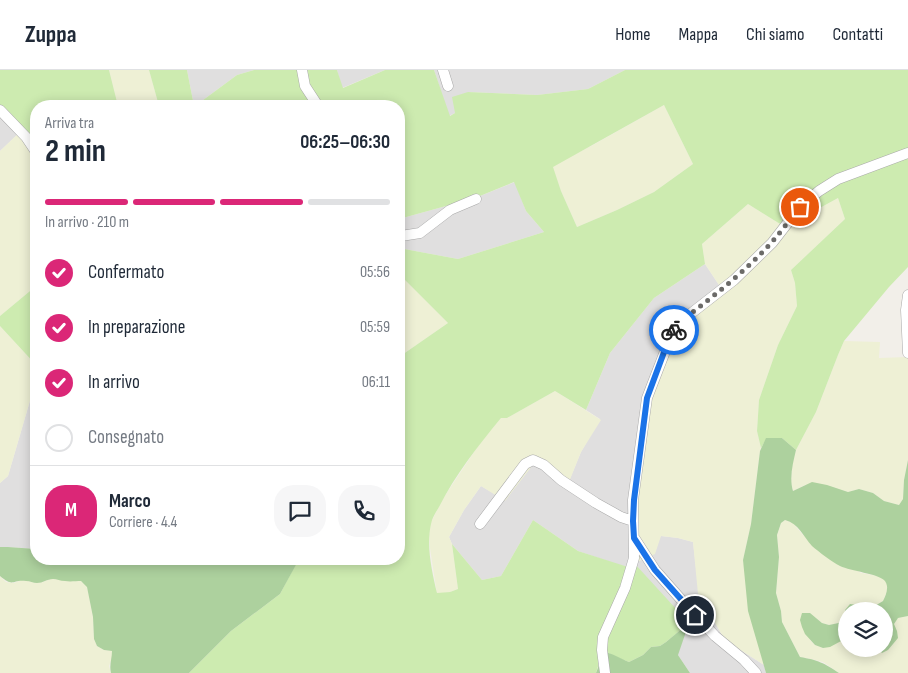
<!DOCTYPE html>
<html lang="it">
<head>
<meta charset="utf-8">
<style>
	body { margin:0; font-family:"Sofia Sans Condensed",sans-serif; background:#f6f6f7; color:#1f2937; height:100vh; display:flex; flex-direction:column; font-size:19px; white-space:nowrap }
	* { box-sizing:border-box; margin:0 }
	p { font-size:16px; color:#747a83 }
	.icon { flex:none; width:28px; height:28px; fill:none; stroke:currentColor; stroke-width:2; stroke-linecap:round; stroke-linejoin:round }
	.map { position:relative; flex:1; overflow:hidden }
	.side { position:absolute; left:30px; top:30px; width:375px; height:465px; display:flex; flex-direction:column; background:#fff; border-radius:20px; box-shadow:0 2px 12px #0003 }
	.side>* { flex:none }
	.buttons { position:absolute; left:838px; top:532px; display:grid; gap:10px }
	.buttons a { display:grid; place-items:center; width:55px; height:55px; border-radius:50%; background:#fff; box-shadow:0 2px 12px #0003; font-size:25px }
	.pin { position:absolute; display:grid; place-items:center; width:42px; height:42px; color:#fff; margin:-21px; border:2px solid #fff; border-radius:50%; box-shadow:0 1px 5px #0007 }
	.courier { position:absolute; display:grid; place-items:center; width:50px; height:50px; margin:-25px; border:4px solid #1a73e8; border-radius:50%; background:#fff; color:#222; box-shadow:0 1px 6px #0007 }
	.overview em { font-style:normal; font-weight:700 }
	.overview div { display:flex; flex-direction:column-reverse }
	.overview { display:flex; align-items:center; justify-content:space-between; height:85px; padding:0 15px }
	h1 { font-size:32px; font-weight:700; line-height:38px }
	.bar { display:grid; grid-template-columns:repeat(4,1fr); gap:8px 5px; align-content:center; height:60px; padding:0 15px }
	.bar i { height:6px; border-radius:4px; background:#e0e1e3 }
	.bar .current { background:#db2777 }
	.bar p { grid-column:span 4 }
	.line { display:flex; align-items:center; gap:12px; padding:0 15px; border-top:1px solid #e0e1e3 }
	.line div { flex:1 }
	.round { display:grid; place-items:center; flex:none; width:52px; height:52px; border-radius:20px; background:#f6f6f7 }
	ol { padding:0 15px; list-style:none }
	li { display:flex; align-items:center; gap:15px; height:55px }
	li p { margin-inline-start:auto }
	li .icon { padding:5px; border-radius:50%; background:#db2777; color:#fff; stroke-width:4 }
	li:last-child { color:#747a83 }
	li i { width:28px; height:28px; border:2px solid #e0e1e3; border-radius:50% }
	header { display:flex; align-items:center; gap:30px; box-sizing:border-box; height:70px; padding:0 25px; background:#fff; border-bottom:1px solid #e0e1e3 }
	header strong { font-size:24px }
	nav { display:flex; gap:28px; margin-inline-start:auto; font-size:18px }
	.map>svg:first-child { display:block }
</style>
</head>
<body>
<header>
<strong>Zuppa</strong>
<nav><a>Home</a><a>Mappa</a><a>Chi siamo</a><a>Contatti</a></nav>
</header>
<div class="map">
<svg width="908" height="603" viewBox="0 0 908 603">
	<rect width="100%" height="100%" fill="#f2efe9"/>
	<path fill="#e0dfdf" d="M187,0H254L237,5L195,36H194Z
		M337,0H385L342,18Z
		M434,0H625L588,19L537,25L468,22L455,43L449,46Z
		M0,40L20,62L0,81Z
		M515,112L526,141L544,162L458,189L399,178V149L475,128Z
		M705,194L721,218L632,476L628,498L578,481L533,450L501,506L482,510L452,474L449,467L464,440L481,416L505,430L532,395L533,391L569,411L581,382L600,349L586,340L610,283L654,228Z
		M36,310V479L8,477H0V413L8,406Z
		M661,466L678,468L693,472L699,524L725,570L764,595L766,603H690L678,585L635,494Z"/>
	<path fill="#eef0d5" d="M109,0H149L159,36H118Z
		M664,35L693,94L654,122L617,140L577,157L561,121L552,96L593,75Z
		M20,62L36,81V216L0,246V81Z
		M838,128L845,149L791,200L795,213L797,236L778,275L759,330L757,361L761,378L760,381L751,454L743,490L764,595L725,570L698,524L693,472L678,468L661,466L655,484L635,493L634,415L663,274L721,218L705,194L702,174L748,134L785,157Z
		M402,207L448,253L399,287V209Z
		M0,256L36,295V310L8,406L0,413Z
		M844,271L880,272L879,288L908,287V390L904,410L903,429L899,435L884,431L873,423L859,419L848,422L837,419L805,415L793,421L791,412L792,395L796,380L816,342L838,285Z
		M555,321L601,350L581,382L569,412L539,387L505,431L481,416L464,440L449,467L452,474L458,519L450,522L437,524L430,478L429,464L431,452L444,427L480,373L501,348H507Z
		M785,450L793,453L803,465L861,503L873,505L883,508L887,513V521L883,531L873,537H867L858,534L845,540L846,542V550L843,552L829,555L822,553L816,548L810,570L815,575L823,578L843,570L846,565V579H878L882,583L897,561L893,554L898,548L908,546V603H839L823,592L811,589L800,587L782,552L781,541L776,523L779,487L777,465L781,453Z
		M0,506L6,512L14,513L21,510L28,511L36,513L43,512L50,509H58L66,511H81L87,516L93,547L94,569L97,576L104,580L112,581V588L109,596L111,603H0Z"/>
	<path fill="#cdebb0" fill-rule="evenodd" d="M0,0H109L118,36H36V81L0,40Z
		M149,0H187L194,36H159Z
		M254,0H337L343,18L385,0H434L450,46L455,43L452,27L468,22L537,25L588,19L625,0H908V197L889,217L844,271L838,285L816,342L796,380L782,368H767L761,378L757,361L759,330L778,275L797,236L795,213L791,200L845,149L838,128L785,157L748,134L702,174L705,194L654,228L610,283L586,340L555,321L507,348H501C478,376 455,405 439,437C436,442 432,448 431,454C426,476 432,502 437,523L450,522L458,519L452,474L482,510L501,506L533,450L578,481L628,497L635,494L689,553L666,572L660,576L651,577L643,585L629,592L616,587L609,583L599,593L596,603H189L231,561L280,524L296,494V489H399V287L448,253L402,207L399,188V178L458,189L544,162L526,141L514,112L475,128L399,149V36H195L237,5ZM664,35L693,94L654,122L617,140L577,157L561,121L553,97Z
		M36,216V295L0,256V246Z"/>
	<path fill="#add19e" d="M766,368H782L796,380C793,393 789,407 793,421L812,412L827,415L848,422L859,419L873,423L884,431L899,435L903,429L904,410L908,390V546L898,548L894,554L897,561L898,568L888,580L882,583L878,579H884V541H846V542L845,540L850,534L873,537L883,531C886,525 890,516 884,510C878,504 851,501 840,496C832,492 819,482 812,476C803,466 799,454 785,450L781,453L777,465L779,487L776,523L781,541L782,552L800,587C818,590 824,593 839,603H766L748,541L743,490L751,454L760,381Z
		M0,477H8L36,479V489H296L297,493L280,524L231,561L189,603H111C109,595 112,589 112,581L104,580L97,576L94,569L93,547L87,517L81,511C76,511 70,512 65,511C60,511 57,509 53,509C47,509 43,513 37,513C33,513 30,511 26,511C12,509 14,518 0,506Z
		M802,543H810L822,553L829,555L843,552L846,550V565L843,570L830,577L823,578L815,575L805,564L802,557L800,550Z
		M689,553L678,585L690,603H596L604,582C612,583 621,589 629,592L643,585L651,577L660,576L666,572Z"/>
	<g fill="none" stroke-linecap="round" stroke-linejoin="round">
		<defs>
			<path id="street" d="M302,0L305,16L318,36
				M443,0L448,16
				M0,40L26,67L36,82
				M399,164L401,166L420,163L450,140L476,129
				M908,225L906,240L908,283
				M480,454L525,394L533,390L544,395L561,410L596,433L621,447L633,451
				M635,469L655,500L685,534L715,566L744,590L756,603
				M605,603L602,580L603,567L625,518L634,488L633,430L647,328L671,266L680,252L734,210L772,173L800,137L819,121L838,109L908,83"/>
		</defs>
		<use href="#street" stroke="#a9a9a9" stroke-width="11"/>
		<use href="#street" stroke="#fff" stroke-width="10"/>
	</g>
	<g fill="none" stroke-linecap="round" stroke-linejoin="round">
		<path stroke="#6b6a68" stroke-width="5" stroke-dasharray="0 9" d="M674,260L680,252C712,227 744,203 771,173C781,162 790,149 800,137"/>
		<path stroke="#1a73e8" stroke-width="6" d="M674,260L670,266L647,328L634,430L633,451L634,468L655,500L695,545"/>
	</g>
</svg>
<div class="buttons">
<a><svg class="icon" aria-label="layers" viewBox="0 0 24 24"><path d="M12 4l9 5-9 5-9-5zM3 14l9 5 9-5"/></svg></a>
</div>
<div class="pin" style="left:800px;top:137px;background:#ea580c"><svg class="icon" aria-label="bag" viewBox="0 0 24 24"><path d="M5 8h14l-1 12H6zM9 8a3 3 0 0 1 6 0"/></svg></div>
<div class="pin" style="left:695px;top:545px;background:#1f2937"><svg class="icon" aria-label="home" viewBox="0 0 24 24"><path d="M3 11l9-7 9 7M6 9v11h12V9"/></svg></div>
<div class="courier" style="left:674px;top:260px"><svg class="icon" aria-label="bike" viewBox="0 0 24 24"><circle cx="6" cy="16" r="4"/><circle cx="18" cy="16" r="4"/><path d="M6 16l4-8h5l3 8M10 8l3 8H6M13 5h3"/></svg></div>
<section class="side">
<div class="overview"><div><h1>2 min</h1><p>Arriva tra</p></div><em>06:25–06:30</em></div>
<div class="bar"><i class="current"></i><i class="current"></i><i class="current"></i><i></i><p>In arrivo · 210 m</p></div>
<ol>
<li><svg class="icon" aria-label="check" viewBox="0 0 24 24"><path d="M5 12l5 5 9-10"/></svg>Confermato<p>05:56</p></li>
<li><svg class="icon" aria-label="check" viewBox="0 0 24 24"><path d="M5 12l5 5 9-10"/></svg>In preparazione<p>05:59</p></li>
<li><svg class="icon" aria-label="check" viewBox="0 0 24 24"><path d="M5 12l5 5 9-10"/></svg>In arrivo<p>06:11</p></li>
<li><i></i>Consegnato</li>
</ol>
<div class="line" style="height:90px"><b class="round" style="background:#db2777;color:#fff">M</b><div><b>Marco</b><p>Corriere · 4.4</p></div><a class="round"><svg class="icon" aria-label="chat" viewBox="0 0 24 24"><path d="M4 5h16v11H9l-5 4z"/></svg></a><a class="round"><svg class="icon" aria-label="phone" viewBox="0 0 24 24"><path d="M5 4h4l2 5-3 2q2 4 5 5l2-3 5 2v4C11 20 4 13 5 4z"/></svg></a></div>
</section>
</div>
</body>
</html>
